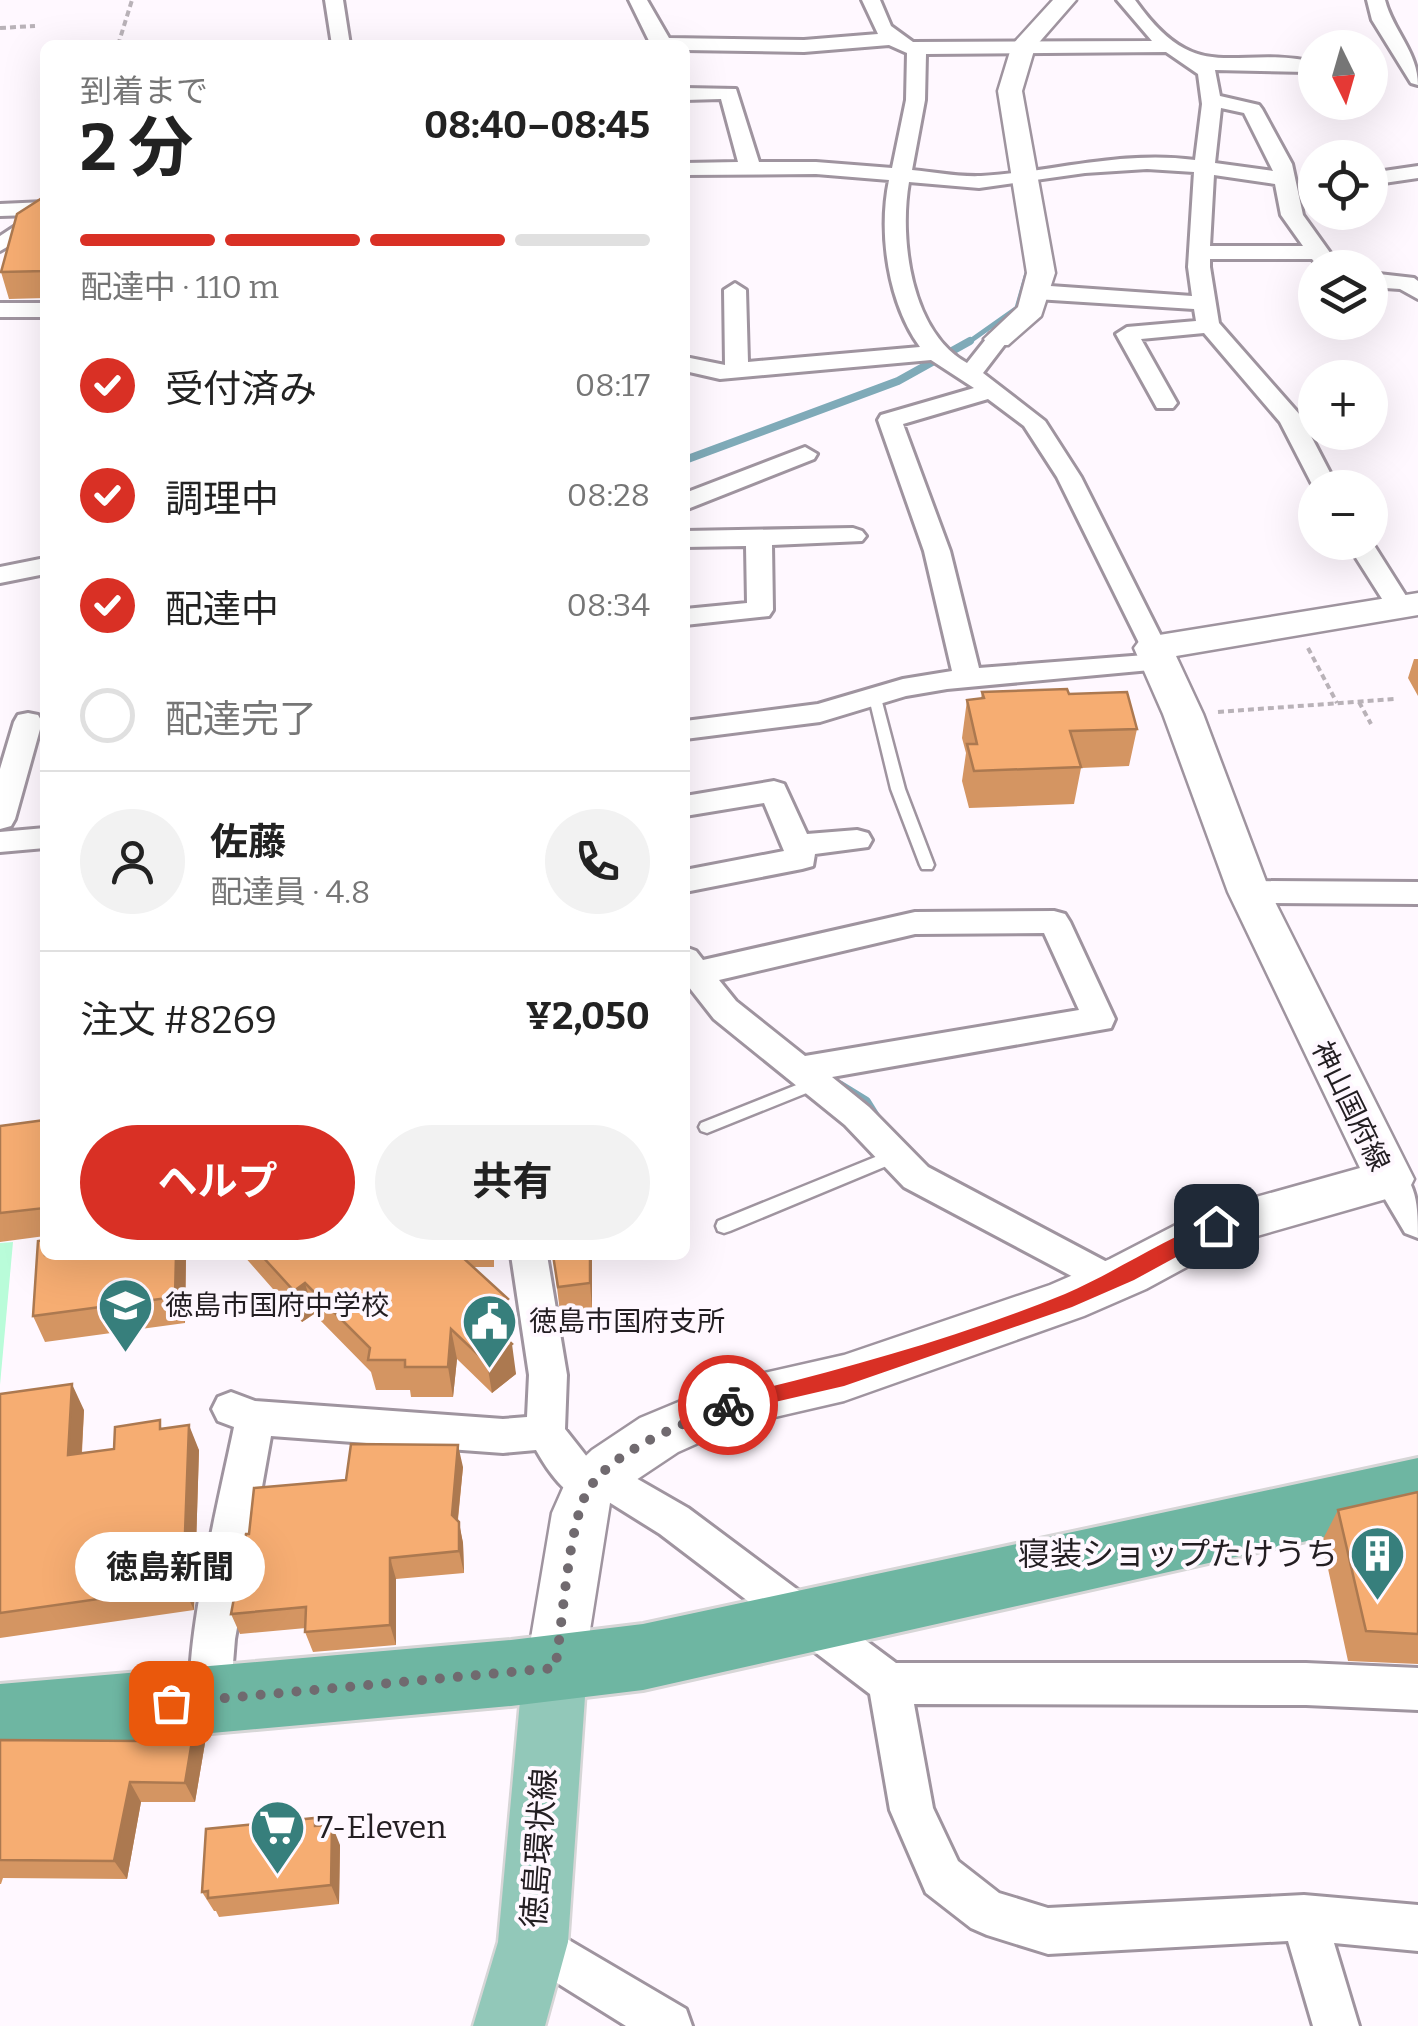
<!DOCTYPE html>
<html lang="ja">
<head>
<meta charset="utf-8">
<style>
	body { margin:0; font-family:Bitter,"Noto Sans JP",serif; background:#f2f2f2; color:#222; height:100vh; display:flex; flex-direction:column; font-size:38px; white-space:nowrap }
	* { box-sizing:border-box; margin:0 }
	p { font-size:32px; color:#767676 }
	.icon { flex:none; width:55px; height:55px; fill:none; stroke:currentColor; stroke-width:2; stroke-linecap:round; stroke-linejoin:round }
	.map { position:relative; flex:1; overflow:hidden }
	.panel { position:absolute; left:40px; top:40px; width:650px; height:1220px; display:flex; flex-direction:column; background:#fff; border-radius:15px; box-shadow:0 10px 40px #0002 }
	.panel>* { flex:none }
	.needle { width:65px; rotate:175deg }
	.buttons { position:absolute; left:1298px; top:30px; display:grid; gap:20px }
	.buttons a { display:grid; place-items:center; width:90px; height:90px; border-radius:50%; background:#fff; box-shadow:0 10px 40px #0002; font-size:50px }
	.pin { position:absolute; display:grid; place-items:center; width:85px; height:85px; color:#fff; margin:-42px; border-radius:20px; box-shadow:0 5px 15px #0006 }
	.courier { position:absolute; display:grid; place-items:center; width:100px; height:100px; margin:-50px; border:8px solid #d93025; border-radius:50%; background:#fff; color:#222; box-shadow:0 2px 12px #0007 }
	.bubble { position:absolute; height:70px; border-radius:35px; background:#fff; box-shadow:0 10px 40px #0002; font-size:32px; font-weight:700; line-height:70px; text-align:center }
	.head em { font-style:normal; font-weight:700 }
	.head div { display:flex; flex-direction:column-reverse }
	.head { display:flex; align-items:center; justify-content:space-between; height:170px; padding:0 40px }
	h1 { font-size:65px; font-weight:700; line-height:75px }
	.bar { display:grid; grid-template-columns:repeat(4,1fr); gap:15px 10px; align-content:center; height:120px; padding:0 40px }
	.bar i { height:12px; border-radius:8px; background:#e0e0e0 }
	.bar .current { background:#d93025 }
	.bar p { grid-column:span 4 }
	.line { display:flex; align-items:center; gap:25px; padding:0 40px; border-top:2px solid #e0e0e0 }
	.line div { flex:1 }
	.round { display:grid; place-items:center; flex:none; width:105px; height:105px; border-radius:52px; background:#f2f2f2 }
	ol { padding:0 40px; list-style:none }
	li { display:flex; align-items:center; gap:30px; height:110px }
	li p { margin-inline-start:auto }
	li .icon { padding:10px; border-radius:50%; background:#d93025; color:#fff; stroke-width:4 }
	li:last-child { color:#767676 }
	li i { width:55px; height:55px; border:5px solid #e0e0e0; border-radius:50% }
	.cta { display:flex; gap:20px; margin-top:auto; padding:20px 40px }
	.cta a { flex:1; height:115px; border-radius:60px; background:#d93025; color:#fff; font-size:40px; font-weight:700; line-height:115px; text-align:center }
	.cta a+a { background:#f2f2f2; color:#222 }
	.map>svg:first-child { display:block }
</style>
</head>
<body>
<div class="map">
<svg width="1418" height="2026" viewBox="0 0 1418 2026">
	<rect width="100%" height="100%" fill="#fff8ff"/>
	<path fill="#b9fcd9" d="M13,1242L0,1385V1243Z"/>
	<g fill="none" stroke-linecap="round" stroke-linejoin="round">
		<path stroke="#7faab8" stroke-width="5" d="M966,344L1017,308L1027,273"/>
		<path stroke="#7faab8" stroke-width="8" d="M685,460L898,381L970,341"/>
		<path stroke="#7faab8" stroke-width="9" d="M840,1085L866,1101L876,1117"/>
		<defs>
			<path id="service" d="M875,694L881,698L905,789L934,865L932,869H922L920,865L891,789L869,698Z
				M814,1078L819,1080L822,1084L819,1088L707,1133L701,1131L699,1127L701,1123Z
				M895,1149L901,1150L903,1155L901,1160L730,1231L724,1233L718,1231L716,1226L718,1221Z"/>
			<path id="minor" d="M325,0H343L350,45H332Z
				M629,0H647L669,38L804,40L878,34L862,0H880L891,26L913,42L1152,41L1117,0H1135C1198,89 1232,44 1315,62V70L1308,72L1215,70L1220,96L1259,105L1262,109L1292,164L1303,215L1341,268H1319L1312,259H1210V267L1219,323L1300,415L1338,488L1315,490L1280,422L1204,333L1141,339L1177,403L1173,408H1157L1116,334L1127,327L1196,321L1194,309L1036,299L1025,292L1036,285L1192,296L1188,267L1194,172L1147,169L1085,173L979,188L909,182C899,240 911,332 967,363L990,334H1006L1009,339L983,373L1045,421L1081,477L1167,648L1163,653L1176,662L1172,668L947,689L906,696L820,722L685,739V721L818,704L903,679L952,671L924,551L878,420L881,415L974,388L931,360L720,379L685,371V357L725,365L724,290L735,283L746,290L748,362L920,347C888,303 878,233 889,180L816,174L685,175V163L738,162L721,99L685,100V88L736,89L759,162H816L892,168L906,100L907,53L889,45L804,52L685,50V45H651ZM1166,52L1198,74L1202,104L1195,160C1122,150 1053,172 981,176C958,177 934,172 912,170L925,100L926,54ZM1221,108L1244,113L1273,171L1215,163ZM1214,175L1275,184L1281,215L1303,246H1210ZM988,399L1024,426L1057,477L1145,655L979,668L950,551L903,424Z
				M1367,0H1385C1393,31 1418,52 1418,85L1411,83L1372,20Z
				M1418,166V178L1370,185V173Z
				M45,202V225L0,251V236L32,215L0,216V204Z
				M1370,273L1414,278L1418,281V299L1400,289L1370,287Z
				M0,303H45V317H0Z
				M805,447L817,454L814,459L685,510V493Z
				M853,528L862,531L866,536L862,541L772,545L773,610L769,616L685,625V609L747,603L746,546L685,547V531Z
				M1370,539L1413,607L1409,613H1391L1346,542H1370Z
				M45,558V574L0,583V567Z
				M28,713L38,715L42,722L15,819L11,826L0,829V769L14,722L18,715Z
				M774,781L784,784L807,834L857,830L868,833L872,840L868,847L815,854L813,866L802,869L685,892V870L784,851L764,803L685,816V796Z
				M45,828V848L0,852V832Z
				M1249,881L1418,882V904L1249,903L1238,900L1234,892L1238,884Z
				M1054,911L1065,914L1070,922L1115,1019L1111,1028L832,1077L869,1107L928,1167L1124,1271L1129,1282L1124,1293L1111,1297L904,1187L845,1125L714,1019L685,982V947L696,951L703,960L915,912ZM1044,933L1079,1010L805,1056L736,1001L719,980L915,934Z
				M1390,1165C1418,1176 1418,1209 1418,1238L1405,1233L1373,1179L1378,1169Z
				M511,1255H547L567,1375L565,1429L591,1462L601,1458L688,1508L896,1663H1306L1418,1668V1710L1306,1705L914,1704L933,1808L958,1861L999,1893L1048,1908L1304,1895L1418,1905V1951L1334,1943L1359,2026H1313L1288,1941L1048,1954L987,1935L971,1928L926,1893L890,1810L870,1694L660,1534L604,1499L590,1505C565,1495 549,1473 536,1450L503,1453L271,1436L235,1639L230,1700L224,1715L209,1721L194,1715C176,1672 223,1483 234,1427L218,1421L212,1409L218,1397L231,1392L255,1401L503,1419L527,1417L529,1375Z
				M533,1919L686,2009L692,2026H626L517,1958L510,1942L517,1926Z"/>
			<path id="tertiary" d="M1053,0H1076L1035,47L1022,91L1055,273L1041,316L1008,345H988L984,339L1018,307L1027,273L998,91L1012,45Z"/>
			<path id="secondary" d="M1418,593V615L1176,656L1203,714L1270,892L1414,1179L1407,1193L1229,1244L1146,1289L1084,1316L844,1401L736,1426L678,1452L630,1484L610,1503L584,1668L575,1688L555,1696L535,1688L526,1668L552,1513L571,1470L592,1450L640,1418L729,1381L844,1355L1050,1285L1110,1259L1199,1213L1360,1168L1228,892L1163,714L1134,648L1140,640L1153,636Z"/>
			<path id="primary" d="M555,1637L578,1646L587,1668L568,1942L545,2026H473L498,1942L523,1668L532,1646Z"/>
			<path id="trunk" d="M1418,1458V1516L643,1690L511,1706L0,1752V1684L511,1640L643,1624Z"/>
		</defs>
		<use href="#service" stroke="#9f949f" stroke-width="5"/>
		<use href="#minor" stroke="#9f949f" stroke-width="6"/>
		<use href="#tertiary" stroke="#9f949f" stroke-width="5"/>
		<use href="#secondary" stroke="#9f949f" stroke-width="5"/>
		<use href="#primary" stroke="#d7d6d7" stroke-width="5"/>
		<use href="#trunk" stroke="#d7d6d7" stroke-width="6"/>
		<path stroke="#b9b2b8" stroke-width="4" stroke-dasharray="6 4" stroke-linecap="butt" d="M0,28L35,26
			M118,45L132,0
			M1308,648L1337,703
			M1359,702L1371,724
			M1218,712L1394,699"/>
		<use href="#service" fill="#fff" fill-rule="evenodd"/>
		<use href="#minor" fill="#fff" fill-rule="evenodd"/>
		<use href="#tertiary" fill="#fff" fill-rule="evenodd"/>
		<use href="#secondary" fill="#fff" fill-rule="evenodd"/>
		<use href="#primary" fill="#92c8b9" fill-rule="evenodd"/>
		<use href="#trunk" fill="#6eb6a2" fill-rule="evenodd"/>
	</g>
	<path fill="#d49562" d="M45,198V298L9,299L1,272Z
		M1414,659H1418V696L1408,678Z
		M982,692L1069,694L1137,729L1129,766L1081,768L1074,804L969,808L962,781L966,753L962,738L967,700L981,699Z
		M45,1120V1236L0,1242V1126Z
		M186,1255L185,1323L45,1342L33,1316Z
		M243,1255H494V1267H474L512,1329L504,1336L516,1374L492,1393L457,1359L453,1397H411L410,1390H376L371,1372L314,1314L302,1322Z
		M553,1255H592V1308L560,1312Z
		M0,1394L84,1410L82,1453L114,1449L164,1429L199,1450L194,1610L0,1638Z
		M463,1467L458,1520L463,1543L464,1573L396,1579V1645L313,1652L305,1632L306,1628L240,1634L231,1614L249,1534L346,1480Z
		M1418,1492V1664L1348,1661L1322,1541L1338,1510Z
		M206,1737L195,1802H141L127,1879L3,1878L1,1884H0V1740L139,1741Z
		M340,1845L339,1904L219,1917L216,1911H214L202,1892Z"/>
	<path fill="#ac7950" d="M176,1255H186L185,1323L175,1297Z
		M590,1255H592V1308L590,1283Z
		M305,1283L314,1314L302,1322L294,1291Z
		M508,1299L512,1329L489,1348L484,1317Z
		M451,1329L457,1359L453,1397L448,1367Z
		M512,1344L516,1374L492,1393L487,1363Z
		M72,1384L84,1410L80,1480L68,1455Z
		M189,1425L199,1450L194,1610L183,1587Z
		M458,1445L463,1467L456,1536L452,1515Z
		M459,1522L463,1543L464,1573L459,1551Z
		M390,1558L396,1579V1645L390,1625Z
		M196,1717L206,1737L195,1802L185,1783Z
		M130,1782L141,1802L127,1879L114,1861Z
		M332,1825L340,1845L339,1904L331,1885Z"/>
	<path fill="#f6ad72" stroke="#ac7950" stroke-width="2.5" d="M42,198H45V271L1,272L17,214Z
		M1067,689L1069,694L1127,692L1137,729L1070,731L1081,767L974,771L967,744H977L967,700L984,698L982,692Z
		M45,1120V1208L0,1213V1126Z
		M45,1240V1255H176L175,1297L33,1316L38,1241Z
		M261,1255H460L508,1299L484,1317L512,1344L487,1363L451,1329L448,1367H405V1360H368L370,1348L305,1283L294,1291Z
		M553,1255H590V1283L558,1287Z
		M72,1384L68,1455L114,1449L115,1427L160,1420V1429L189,1425L183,1587L0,1613V1394Z
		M351,1444L458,1445L452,1515L459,1522V1551L390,1558V1625L305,1632L306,1607L231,1614L246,1534H249L254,1488L346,1480Z
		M1418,1492V1634L1366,1631L1338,1510Z
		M196,1717L185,1783L130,1782L114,1861L0,1860V1740L139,1741L143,1722Z
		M315,1818V1826L332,1825L331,1885L208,1898V1891L202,1892L206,1829Z"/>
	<path fill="#d93025" d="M1216,1219L1225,1226L1222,1232L1134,1280L1072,1307L844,1386L728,1413L718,1405L728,1397C842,1370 957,1338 1065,1294C1116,1272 1165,1238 1216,1219Z"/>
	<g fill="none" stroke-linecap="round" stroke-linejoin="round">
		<path stroke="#706a6f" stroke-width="10" stroke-dasharray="0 18" d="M171,1703L555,1668C563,1625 568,1519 590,1487C617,1448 686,1423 728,1405"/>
	</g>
	<defs>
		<symbol id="school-pin" viewBox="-11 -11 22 30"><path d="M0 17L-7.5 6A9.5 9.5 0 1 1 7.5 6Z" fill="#377f7c" stroke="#fff8ff"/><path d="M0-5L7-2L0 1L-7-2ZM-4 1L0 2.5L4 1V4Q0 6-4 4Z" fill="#fff"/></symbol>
		<symbol id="civic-pin" viewBox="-11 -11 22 30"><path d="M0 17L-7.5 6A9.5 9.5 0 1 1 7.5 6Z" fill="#377f7c" stroke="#fff8ff"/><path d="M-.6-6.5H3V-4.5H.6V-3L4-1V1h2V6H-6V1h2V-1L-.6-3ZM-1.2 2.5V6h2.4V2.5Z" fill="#fff"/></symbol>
		<symbol id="building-pin" viewBox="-11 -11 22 30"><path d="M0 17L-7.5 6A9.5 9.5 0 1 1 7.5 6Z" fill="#377f7c" stroke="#fff8ff"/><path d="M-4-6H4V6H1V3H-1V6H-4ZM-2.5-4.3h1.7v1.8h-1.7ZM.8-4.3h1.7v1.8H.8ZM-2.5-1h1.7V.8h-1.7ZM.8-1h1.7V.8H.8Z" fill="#fff"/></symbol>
		<symbol id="supermarket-pin" viewBox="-11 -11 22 30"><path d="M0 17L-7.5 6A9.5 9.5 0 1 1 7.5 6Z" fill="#377f7c" stroke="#fff8ff"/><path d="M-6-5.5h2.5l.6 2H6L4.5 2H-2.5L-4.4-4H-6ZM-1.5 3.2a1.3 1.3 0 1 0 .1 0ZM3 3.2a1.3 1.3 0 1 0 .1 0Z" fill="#fff"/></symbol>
	</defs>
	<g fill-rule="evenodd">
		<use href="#school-pin" x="94" y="1274" width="63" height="86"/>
		<use href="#civic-pin" x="458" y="1290" width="63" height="86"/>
		<use href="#building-pin" x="1346" y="1522" width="63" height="86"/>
		<use href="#supermarket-pin" x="246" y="1796" width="63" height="86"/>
	</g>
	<g text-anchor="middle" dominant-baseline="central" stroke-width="8" stroke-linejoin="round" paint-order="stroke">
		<g font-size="28" fill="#231e22" stroke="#fff8ff">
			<text transform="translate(1351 1106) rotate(64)">神山国府線</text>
		</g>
		<g font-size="28" fill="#231e22" stroke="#fff8ff" text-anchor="start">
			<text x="165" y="1305">徳島市国府中学校</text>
			<text x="529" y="1321">徳島市国府支所</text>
		</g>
		<g font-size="32" fill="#231e22" stroke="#fff8ff" text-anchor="end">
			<text x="1338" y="1554">寝装ショップたけうち</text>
			<text x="317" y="1827" text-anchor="start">7-Eleven</text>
		</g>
		<g font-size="32" fill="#231e22" stroke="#fff8ff">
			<text transform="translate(539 1848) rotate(-86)">徳島環状線</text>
		</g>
	</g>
</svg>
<div class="buttons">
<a><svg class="needle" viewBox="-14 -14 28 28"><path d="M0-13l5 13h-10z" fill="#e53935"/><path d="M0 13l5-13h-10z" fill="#767676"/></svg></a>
<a><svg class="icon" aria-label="locate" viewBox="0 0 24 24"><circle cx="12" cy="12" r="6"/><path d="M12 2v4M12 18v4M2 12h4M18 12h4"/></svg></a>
<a><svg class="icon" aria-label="layers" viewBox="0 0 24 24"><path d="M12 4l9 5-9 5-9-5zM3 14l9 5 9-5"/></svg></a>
<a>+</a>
<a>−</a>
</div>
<div class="pin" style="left:171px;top:1703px;background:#ea580c"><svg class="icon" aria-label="bag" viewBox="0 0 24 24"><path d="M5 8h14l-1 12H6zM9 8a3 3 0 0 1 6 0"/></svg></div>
<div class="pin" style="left:1216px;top:1226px;background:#1f2937"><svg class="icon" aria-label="home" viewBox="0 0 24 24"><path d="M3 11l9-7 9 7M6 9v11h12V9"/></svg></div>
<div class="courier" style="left:728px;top:1405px"><svg class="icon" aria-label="bike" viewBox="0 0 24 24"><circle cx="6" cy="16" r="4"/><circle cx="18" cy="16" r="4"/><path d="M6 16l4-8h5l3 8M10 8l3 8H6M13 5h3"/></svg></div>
<div class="bubble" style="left:75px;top:1532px;width:190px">徳島新聞</div>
<section class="panel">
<div class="head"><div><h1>2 分</h1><p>到着まで</p></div><em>08:40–08:45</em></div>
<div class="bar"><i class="current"></i><i class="current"></i><i class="current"></i><i></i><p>配達中 · 110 m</p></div>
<ol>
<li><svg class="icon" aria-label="check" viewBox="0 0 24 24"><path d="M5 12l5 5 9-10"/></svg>受付済み<p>08:17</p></li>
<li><svg class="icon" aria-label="check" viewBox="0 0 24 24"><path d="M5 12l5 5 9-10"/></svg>調理中<p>08:28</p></li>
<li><svg class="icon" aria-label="check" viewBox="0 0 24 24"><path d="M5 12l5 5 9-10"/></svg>配達中<p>08:34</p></li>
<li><i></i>配達完了</li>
</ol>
<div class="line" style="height:180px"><a class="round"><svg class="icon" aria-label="person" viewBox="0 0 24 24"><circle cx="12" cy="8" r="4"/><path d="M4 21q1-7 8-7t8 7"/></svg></a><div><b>佐藤</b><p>配達員 · 4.8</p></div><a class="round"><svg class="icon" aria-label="phone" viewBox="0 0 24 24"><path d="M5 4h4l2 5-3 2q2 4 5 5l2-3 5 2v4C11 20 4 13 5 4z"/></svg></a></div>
<div class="line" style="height:130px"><div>注文 #8269</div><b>¥2,050</b></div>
<div class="cta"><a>ヘルプ</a><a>共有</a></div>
</section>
</div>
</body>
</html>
